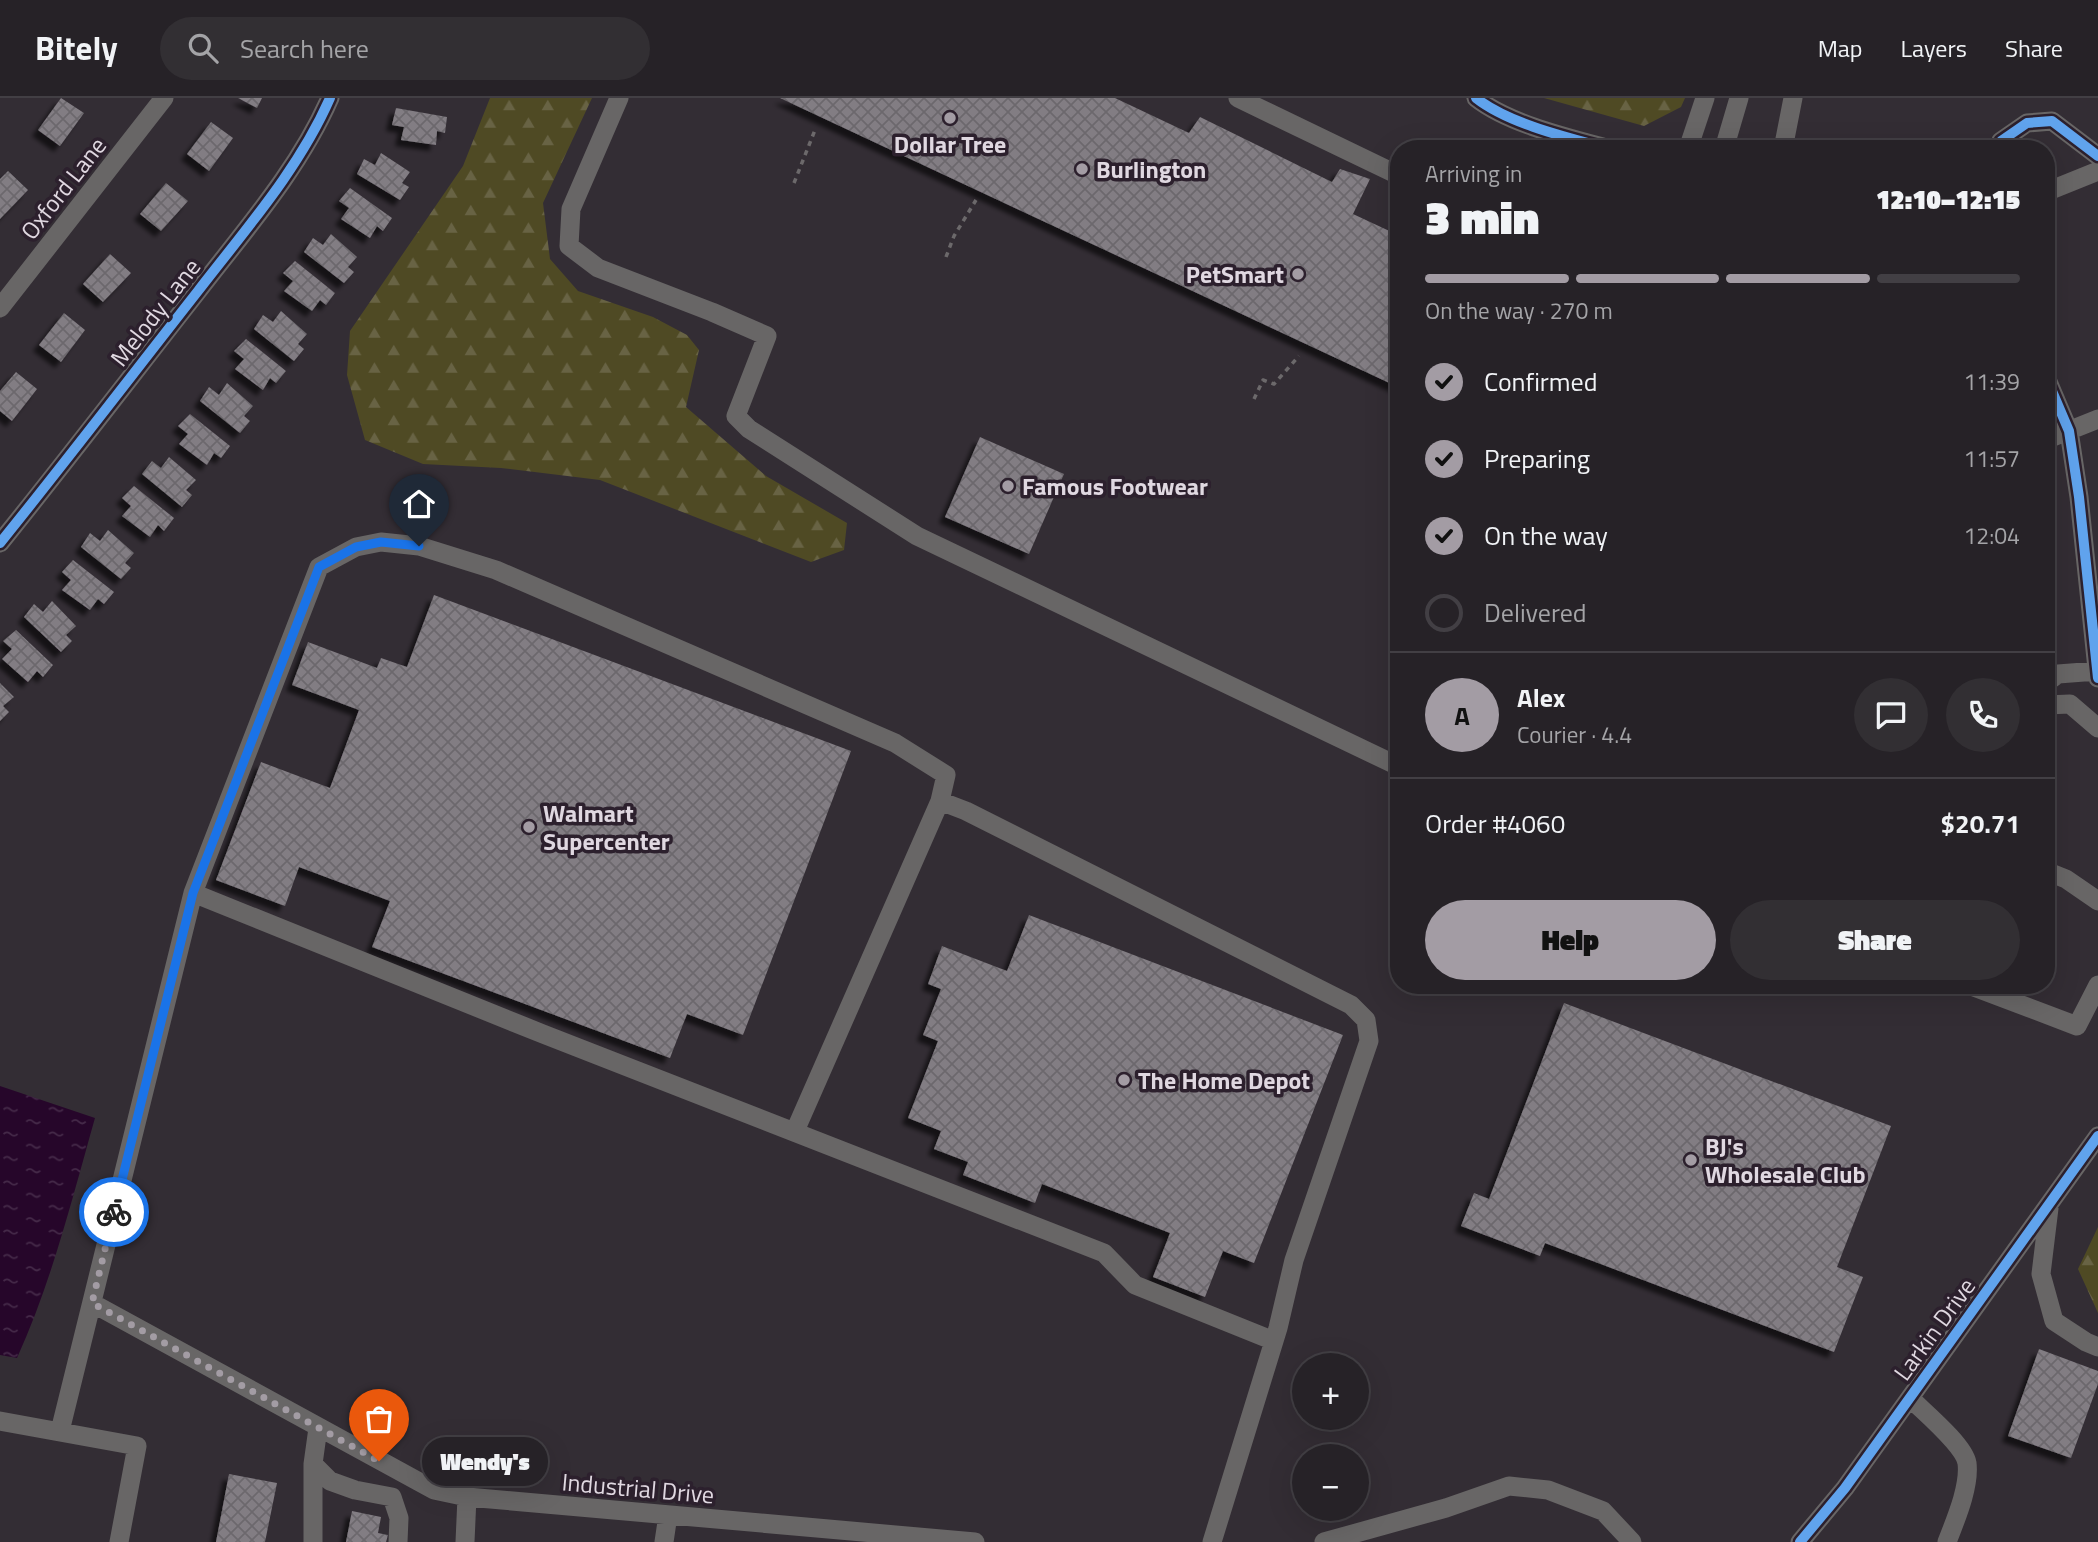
<!DOCTYPE html>
<html lang="en">
<head>
<meta charset="utf-8">
<style>
	body { margin:0; font-family:"Titillium Web",sans-serif; background:#322f33; color:#f1f3f6; height:100vh; display:flex; flex-direction:column; font-size:26px; white-space:nowrap }
	* { box-sizing:border-box; margin:0 }
	p { font-size:23px; color:#a4a4a7 }
	.icon { flex:none; width:38px; height:38px; fill:none; stroke:currentColor; stroke-width:2; stroke-linecap:round; stroke-linejoin:round }
	.map { position:relative; flex:1; overflow:hidden }
	.sheet { position:absolute; left:1390px; top:42px; width:665px; height:854px; display:flex; flex-direction:column; background:#262227; border-radius:28px; box-shadow:0 7px 28px #0002,0 0 0 2px #423f44 }
	.sheet>* { flex:none }
	.buttons { position:absolute; left:1292px; top:1255px; display:grid; gap:14px }
	.buttons a { display:grid; place-items:center; width:77px; height:77px; border-radius:50%; background:#262227; box-shadow:0 7px 28px #0002,0 0 0 2px #423f44; font-size:35px }
	.pin { position:absolute; display:grid; place-items:center; width:60px; height:60px; color:#fff; margin:-72px -30px; border-radius:50% 50% 50% 0; rotate:-45deg; box-shadow:0 0 7px #0007 }
	.pin .icon { rotate:45deg }
	.courier { position:absolute; display:grid; place-items:center; width:70px; height:70px; margin:-35px; border:5px solid #1a73e8; border-radius:50%; background:#fff; color:#222; box-shadow:0 2px 9px #0007 }
	.bubble { position:absolute; height:49px; border-radius:24px; background:#262227; box-shadow:0 7px 28px #0002,0 0 0 2px #423f44; font-size:23px; font-weight:800; line-height:49px; text-align:center }
	.summary em { font-style:normal; font-weight:800 }
	.summary div { display:flex; flex-direction:column-reverse }
	.summary { display:flex; align-items:center; justify-content:space-between; height:119px; padding:0 35px }
	h1 { font-size:46px; font-weight:800; line-height:52px }
	.bar { display:grid; grid-template-columns:repeat(4,1fr); gap:10px 7px; align-content:center; height:84px; padding:0 35px }
	.bar i { height:9px; border-radius:5px; background:#423f44 }
	.bar .on { background:#a39ca4 }
	.bar p { grid-column:span 4 }
	.line { display:flex; align-items:center; gap:18px; padding:0 35px; border-top:2px solid #423f44 }
	.line div { flex:1 }
	.round { display:grid; place-items:center; flex:none; width:74px; height:74px; border-radius:37px; background:#322f33 }
	ol { padding:0 35px; list-style:none }
	li { display:flex; align-items:center; gap:21px; height:77px }
	li p { margin-inline-start:auto }
	li .icon { padding:7px; border-radius:50%; background:#a39ca4; color:#111; stroke-width:4 }
	li:last-child { color:#a4a4a7 }
	li i { width:38px; height:38px; border:4px solid #423f44; border-radius:50% }
	.primary-button { display:flex; gap:14px; margin-top:auto; padding:14px 35px }
	.primary-button a { flex:1; height:80px; border-radius:42px; background:#a39ca4; color:#111; font-size:28px; font-weight:800; line-height:80px; text-align:center }
	.primary-button a+a { background:#322f33; color:#f1f3f6 }
	header { display:flex; align-items:center; gap:42px; box-sizing:border-box; height:98px; padding:0 35px; background:#262227; border-bottom:2px solid #423f44 }
	header strong { font-size:33px }
	nav { display:flex; gap:38px; margin-inline-start:auto; font-size:24px }
	.search { width:490px; height:63px; background:#322f33; display:flex; align-items:center; gap:18px; box-sizing:border-box; padding:0 24px; border-radius:38px; color:#a4a4a7; font-size:26px }
	.map>svg:first-child { display:block }
</style>
</head>
<body>
<header>
<strong>Bitely</strong>
<div class="search"><svg class="icon" aria-label="search" viewBox="0 0 24 24"><circle cx="10" cy="10" r="6"/><path d="M15 15l6 6"/></svg>Search here</div>
<nav><a>Map</a><a>Layers</a><a>Share</a></nav>
</header>
<div class="map">
<svg width="2098" height="1444" viewBox="0 0 2098 1444">
	<defs>
		<pattern id="forest-firs" width="22" height="20" patternUnits="userSpaceOnUse" patternTransform="scale(1.75)"><rect width="22" height="20" fill="#4f4a24"/><path d="M5 1l3.5 6h-7zM16 11l3.5 6h-7z" fill="#686344"/></pattern>
		<pattern id="water-ripples" width="26" height="14" patternUnits="userSpaceOnUse" patternTransform="scale(1.75)"><rect width="26" height="14" fill="#26062a"/><path d="M2 4q2-2 4 0t4 0M15 11q2-2 4 0t4 0" fill="none" stroke="#452a49"/></pattern>
		<pattern id="building-cross-hatch" width="8" height="8" patternUnits="userSpaceOnUse" patternTransform="scale(1.75)"><rect width="8" height="8" fill="#827d83"/><path d="M0 0l8 8M0 8l8-8" fill="none" stroke="#6c686d"/></pattern>
		<filter id="shadow"><feDropShadow dx="-6" dy="6" stdDeviation="2" flood-color="#0009"/></filter>
	</defs>
	<rect width="100%" height="100%" fill="#332d34"/>
	<path fill="url(#forest-firs)" d="M490,0H592L543,105L550,161L578,193L653,219L687,237L699,252L686,309L766,378L847,425L844,452L811,464L600,382L501,370L423,366L365,342L347,277L350,233L463,68Z
		M1544,0H1685L1681,9L1644,28Z
		M2098,1129V1215L2078,1171Z"/>
	<path fill="url(#water-ripples)" d="M0,988L95,1020C72,1101 52,1183 17,1260L0,1257Z"/>
	<path fill="url(#building-cross-hatch)" filter="url(#shadow)" d="M61,0L84,15L60,48L38,32Z
		M238,0H262L257,10Z
		M780,0H1115L1189,35L1200,19L1332,84L1340,71L1370,81L1353,116L1398,137V289Z
		M396,10L447,19L445,35L437,33L436,47L401,42L404,29L392,27Z
		M211,24L233,40L209,73L187,56Z
		M381,55L410,74L402,85L409,89L400,102L357,76L364,61L375,67Z
		M8,73L28,92L0,121V81Z
		M166,85L188,103L161,133L140,116Z
		M350,90L392,120L383,133L377,128L370,140L341,121L349,110L339,103Z
		M331,136L357,159L348,169L354,174L344,185L304,154L313,140L323,147Z
		M110,156L131,175L103,204L83,186Z
		M295,163L335,195L326,207L320,202L312,213L284,193L293,183L283,175Z
		M281,213L307,236L298,246L304,251L294,263L254,231L263,217L273,224Z
		M64,215L85,232L61,264L39,247Z
		M246,241L286,273L276,285L270,280L263,292L235,271L244,261L234,253Z
		M16,274L37,291L12,323L0,313V293Z
		M227,285L253,308L244,318L250,323L240,335L200,303L209,289L219,297Z
		M190,316L230,348L221,360L214,355L207,367L179,346L188,336L178,328Z
		M980,339L1064,376L1029,456L945,419Z
		M169,359L196,382L186,392L192,397L182,409L142,376L152,363L161,370Z
		M134,388L174,420L164,433L158,427L150,439L122,418L131,408L122,400Z
		M108,432L134,455L125,465L131,470L121,481L81,449L90,435L100,443Z
		M73,462L114,494L104,506L98,501L90,512L62,492L71,482L62,474Z
		M434,497L851,653L743,937L687,916L670,960L372,849L390,803L299,769L285,808L216,782L261,664L330,690L359,612L292,587L308,544L377,570L381,560L407,569Z
		M52,503L76,528L66,537L72,543L61,554L24,519L34,506L43,514Z
		M16,532L53,567L43,579L37,573L28,584L2,561L12,551L3,543Z
		M0,585L14,599L3,608L9,614L0,623Z
		M1029,817L1343,937L1254,1165L1223,1153L1205,1199L1153,1179L1170,1135L1042,1086L1035,1105L963,1077L968,1064L934,1051L941,1033L908,1020L938,943L923,937L941,891L928,886L942,848L1007,873Z
		M1564,905L1891,1028L1837,1169L1863,1179L1834,1254L1545,1145L1540,1158L1461,1128L1474,1095L1489,1101Z
		M2039,1251L2098,1273V1286L2071,1360L2008,1338Z
		M229,1376L277,1385L265,1444H216Z
		M352,1413L381,1419L378,1435L388,1437L386,1444H346Z"/>
	<g fill="none" stroke-linecap="round" stroke-linejoin="round">
		<path stroke="#6c696b" stroke-width="3.5" stroke-dasharray="5 5" stroke-linecap="butt" d="M794,85L815,32
			M946,159L954,138L976,102
			M1254,301L1263,282L1274,286L1299,258"/>
		<path stroke="#686666" stroke-width="19" d="M619,0L571,111L569,148L598,170L712,214L767,238L736,318L749,331L917,438L1398,668
			M1238,0L1398,77
			M1476,0C1509,26 1569,40 1610,51
			M1688,51L1705,0
			M1724,51L1739,0
			M1783,51L1793,0
			M2002,51L2001,43L2027,25L2052,23L2098,58
			M2046,94L2098,73
			M0,210L164,0
			M2046,279L2069,333L2079,399L2098,580
			M2046,339H2053L2098,321
			M0,445C67,362 132,277 198,193C245,132 299,71 330,0
			M2046,585L2058,576L2097,573
			M2046,607L2070,606L2098,630
			M2046,773L2066,781L2098,803
			M193,795L543,936L1104,1155L1135,1187L1274,1243
			M1969,887L2077,928L2098,887
			M795,1033L940,703
			M2049,1110L2041,1176L2054,1223L2086,1244L2098,1249
			M92,1205L434,1392L467,1399L975,1444
			M1910,1300C1924,1314 1964,1347 1967,1365C1970,1389 1955,1423 1947,1444
			M0,1323L137,1348L119,1444
			M60,1333L193,795L319,469L356,449L381,444L419,448L496,472L895,645L946,677L940,703L966,713L1351,907L1366,922L1369,943L1294,1162L1278,1230L1212,1444
			M313,1366L330,1383L355,1392L392,1399L399,1420L398,1444
			M313,1444V1366L318,1330
			M465,1444L467,1399
			M664,1444L668,1417
			M1324,1444L1446,1410L1509,1388L1548,1392L1603,1413L1632,1444
			M1800,1444L1845,1390L2098,1038"/>
		<defs>
			<path id="cycleway" d="M1476,0C1509,26 1569,40 1610,51
				M2002,51L2001,43L2027,25L2052,23L2098,58
				M2046,279L2069,333L2079,399L2098,580
				M0,445C67,362 132,277 198,193C245,132 299,71 330,0
				M1800,1444L1845,1390L2098,1038"/>
		</defs>
		<use href="#cycleway" stroke="#2c202d" stroke-width="15"/>
		<use href="#cycleway" stroke="#60a3ed" stroke-width="10"/>
	</g>
	<g fill="none" stroke-linecap="round" stroke-linejoin="round">
		<path stroke="#a39ca4" stroke-width="7" stroke-dasharray="0 12.6" d="M114,1114L92,1205L379,1363"/>
		<path stroke="#1a73e8" stroke-width="9" d="M114,1114L193,795L319,469L356,449L381,444L419,448"/>
	</g>
	<g fill="#a39ca4" stroke="#2c202d" stroke-width="2.5">
		<circle cx="950" cy="20" r="7"/>
		<circle cx="1082" cy="71" r="7"/>
		<circle cx="1298" cy="176" r="7"/>
		<circle cx="1008" cy="388" r="7"/>
		<circle cx="529" cy="729" r="7"/>
		<circle cx="1124" cy="982" r="7"/>
		<circle cx="1691" cy="1062" r="7"/>
	</g>
	<g text-anchor="middle" dominant-baseline="central" stroke-width="7" stroke-linejoin="round" paint-order="stroke">
		<g font-size="24" font-weight="bold" fill="#e0d8e1" stroke="#2c202d" text-anchor="start">
			<text x="950" y="46" text-anchor="middle">Dollar Tree</text>
			<text x="1096" y="71">Burlington</text>
			<text x="1284" y="176" text-anchor="end">PetSmart</text>
			<text x="1022" y="388">Famous Footwear</text>
			<text x="543" y="715">Walmart<tspan x="543" dy="28">Supercenter</tspan></text>
			<text x="1138" y="982">The Home Depot</text>
			<text x="1705" y="1048">BJ's<tspan x="1705" dy="28">Wholesale Club</tspan></text>
		</g>
		<g font-size="24" fill="#e0d8e1" stroke="#2c202d">
			<text transform="translate(63 90) rotate(-52)">Oxford Lane</text>
			<text transform="translate(155 214) rotate(-52)">Melody Lane</text>
			<text transform="translate(1934 1231) rotate(-54)">Larkin Drive</text>
			<text transform="translate(638 1390) rotate(5)">Industrial Drive</text>
		</g>
	</g>
</svg>
<div class="buttons">
<a>+</a>
<a>−</a>
</div>
<div class="pin" style="left:379px;top:1363px;background:#ea580c"><svg class="icon" aria-label="bag" viewBox="0 0 24 24"><path d="M5 8h14l-1 12H6zM9 8a3 3 0 0 1 6 0"/></svg></div>
<div class="pin" style="left:419px;top:448px;background:#1f2937"><svg class="icon" aria-label="home" viewBox="0 0 24 24"><path d="M3 11l9-7 9 7M6 9v11h12V9"/></svg></div>
<div class="courier" style="left:114px;top:1114px"><svg class="icon" aria-label="bike" viewBox="0 0 24 24"><circle cx="6" cy="16" r="4"/><circle cx="18" cy="16" r="4"/><path d="M6 16l4-8h5l3 8M10 8l3 8H6M13 5h3"/></svg></div>
<div class="bubble" style="left:422px;top:1339px;width:126px">Wendy's</div>
<section class="sheet">
<div class="summary"><div><h1>3 min</h1><p>Arriving in</p></div><em>12:10–12:15</em></div>
<div class="bar"><i class="on"></i><i class="on"></i><i class="on"></i><i></i><p>On the way · 270 m</p></div>
<ol>
<li><svg class="icon" aria-label="check" viewBox="0 0 24 24"><path d="M5 12l5 5 9-10"/></svg>Confirmed<p>11:39</p></li>
<li><svg class="icon" aria-label="check" viewBox="0 0 24 24"><path d="M5 12l5 5 9-10"/></svg>Preparing<p>11:57</p></li>
<li><svg class="icon" aria-label="check" viewBox="0 0 24 24"><path d="M5 12l5 5 9-10"/></svg>On the way<p>12:04</p></li>
<li><i></i>Delivered</li>
</ol>
<div class="line" style="height:126px"><b class="round" style="background:#a39ca4;color:#111">A</b><div><b>Alex</b><p>Courier · 4.4</p></div><a class="round"><svg class="icon" aria-label="chat" viewBox="0 0 24 24"><path d="M4 5h16v11H9l-5 4z"/></svg></a><a class="round"><svg class="icon" aria-label="phone" viewBox="0 0 24 24"><path d="M5 4h4l2 5-3 2q2 4 5 5l2-3 5 2v4C11 20 4 13 5 4z"/></svg></a></div>
<div class="line" style="height:91px"><div>Order #4060</div><b>$20.71</b></div>
<div class="primary-button"><a>Help</a><a>Share</a></div>
</section>
</div>
</body>
</html>
